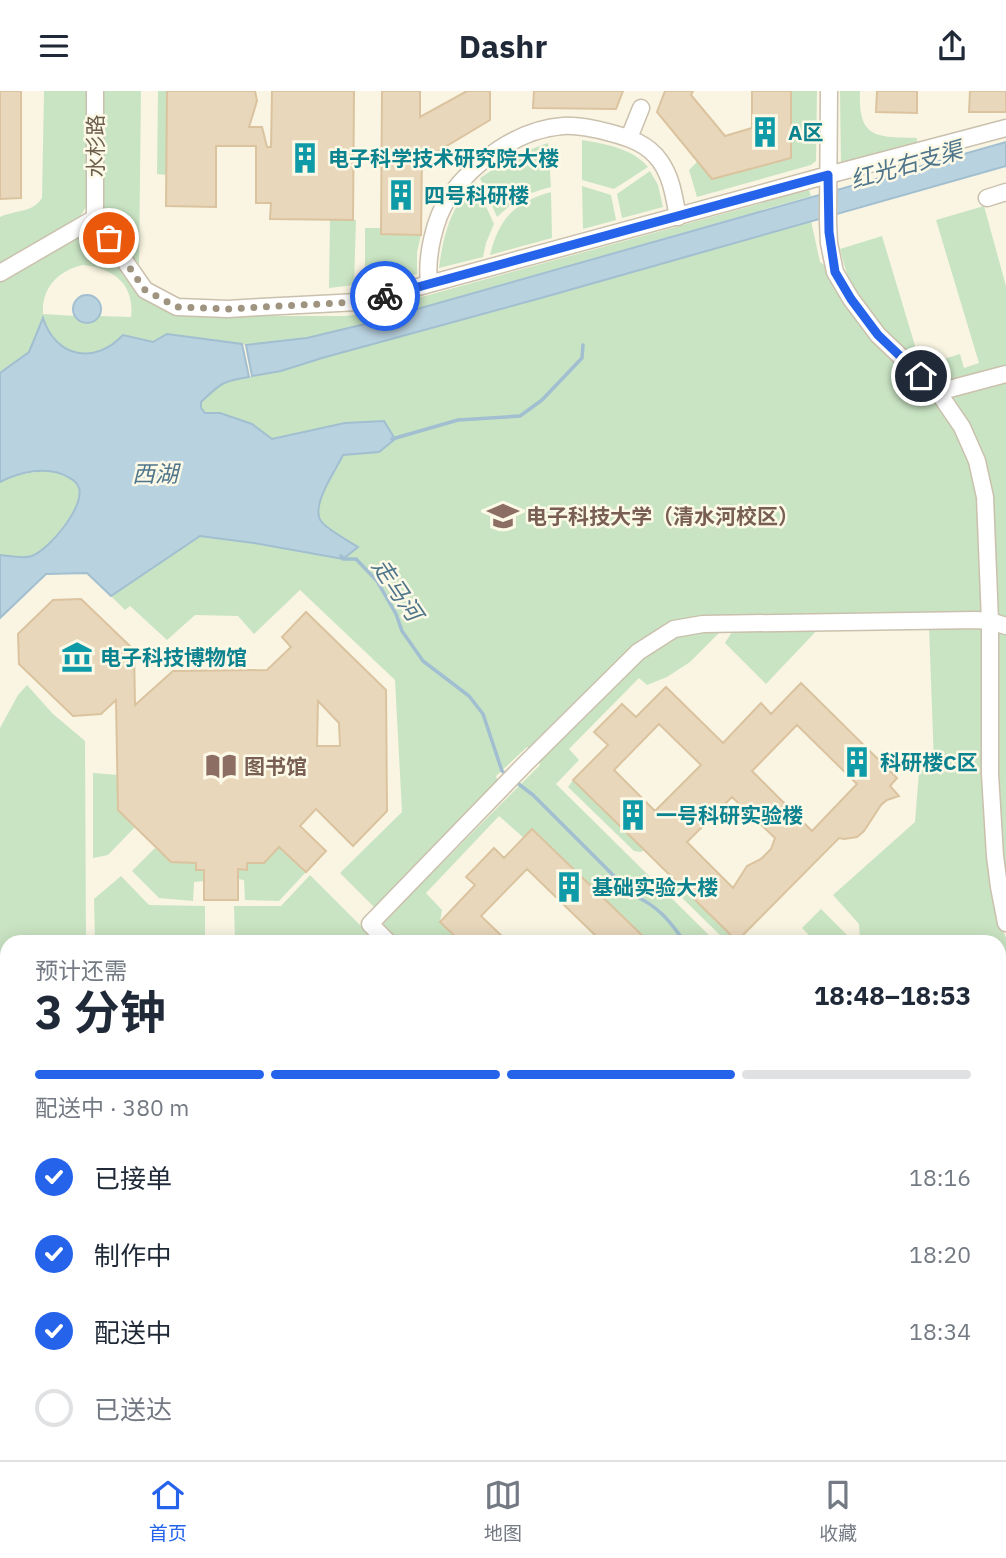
<!DOCTYPE html>
<html lang="zh">
<head>
<meta charset="utf-8">
<style>
	body { margin:0; font-family:"IBM Plex Sans","Noto Sans SC",sans-serif; background:#f6f6f7; color:#1f2937; height:100vh; display:flex; flex-direction:column; font-size:26px; white-space:nowrap }
	* { box-sizing:border-box; margin:0 }
	p { font-size:23px; color:#747a83 }
	.icon { flex:none; width:38px; height:38px; fill:none; stroke:currentColor; stroke-width:2; stroke-linecap:round; stroke-linejoin:round }
	.map { position:relative; flex:1; overflow:hidden }
	.sheet { position:absolute; left:0px; top:844px; width:1006px; height:527px; display:flex; flex-direction:column; background:#fff; border-radius:21px 21px 0 0; box-shadow:0 4px 18px #0003 }
	.sheet>* { flex:none }
	.pin { position:absolute; display:grid; place-items:center; width:60px; height:60px; color:#fff; margin:-30px; border:4px solid #fff; border-radius:50%; box-shadow:0 2px 7px #0007 }
	.courier { position:absolute; display:grid; place-items:center; width:70px; height:70px; margin:-35px; border:5px solid #2563eb; border-radius:50%; background:#fff; color:#222; box-shadow:0 2px 9px #0007 }
	.head em { font-style:normal; font-weight:700 }
	.head div { display:flex; flex-direction:column-reverse }
	.head { display:flex; align-items:center; justify-content:space-between; height:119px; padding:0 35px }
	h1 { font-size:46px; font-weight:700; line-height:52px }
	.bar { display:grid; grid-template-columns:repeat(4,1fr); gap:10px 7px; align-content:center; height:84px; padding:0 35px }
	.bar i { height:9px; border-radius:5px; background:#e0e1e3 }
	.bar .selected { background:#2563eb }
	.bar p { grid-column:span 4 }
	ol { padding:0 35px; list-style:none }
	li { display:flex; align-items:center; gap:21px; height:77px }
	li p { margin-inline-start:auto }
	li .icon { padding:7px; border-radius:50%; background:#2563eb; color:#fff; stroke-width:4 }
	li:last-child { color:#747a83 }
	li i { width:38px; height:38px; border:4px solid #e0e1e3; border-radius:50% }
	header { display:flex; justify-content:space-between; align-items:center; height:91px; padding:0 35px; background:#fff; font-size:32px; font-weight:700 }
	.menu { display:flex; justify-content:space-around; align-items:center; height:98px; border-top:2px solid #e0e1e3; background:#fff; font-size:19px; color:#747a83 }
	.menu a { display:grid; justify-items:center; gap:4px }
	.menu .selected { color:#2563eb }
	.map>svg:first-child { display:block }
</style>
</head>
<body>
<header><svg class="icon" aria-label="menu" viewBox="0 0 24 24"><path d="M4 6h16M4 12h16M4 18h16"/></svg>Dashr<svg class="icon" aria-label="share" viewBox="0 0 24 24"><path d="M12 15V3M7 8l5-5 5 5M5 13v7h14v-7"/></svg></header>
<div class="map">
<svg width="1006" height="1369" viewBox="0 0 1006 1369">
	<rect width="100%" height="100%" fill="#f9f5e2"/>
	<path fill="#c9e4c3" fill-rule="evenodd" d="M44,0H88L86,116L80,126L73,134L0,175V126C14,119 33,122 42,107Z
		M101,0H141L139,174L137,177L105,129L102,122Z
		M158,0H167L166,84L157,83Z
		M791,0H817L816,70L811,74L697,106L689,79L697,71L712,88L791,67Z
		M840,0H860C858,48 876,46 917,47V56L841,74Z
		M582,49C605,53 632,57 648,76L614,98L582,89Z
		M548,52L551,96C527,102 515,109 497,126L480,87L515,64Z
		M650,80L658,94L663,116L622,127L617,103Z
		M475,91L494,133L486,152L483,166L439,177C442,155 446,133 458,113C463,105 470,99 475,91Z
		M582,95L611,104L616,129L583,138Z
		M809,99L811,105L361,234L307,247L246,254L229,251H153L123,244C94,275 59,266 43,228L29,261L0,282V190C27,174 63,146 95,144L109,155L143,206L155,215L172,222L246,225H345L363,223L396,213ZM83,174C113,177 135,193 131,226L99,225L98,227L86,233L81,231L75,225L43,223C41,197 59,179 83,174Z
		M551,101L552,147L490,164C499,127 515,111 551,101Z
		M984,115L1006,195V278L945,295C909,269 872,234 852,194C846,183 843,170 840,158L882,145L919,268L932,264L934,271L960,263L964,277L979,272L936,129Z
		M330,128L356,129L354,194L329,197Z
		M811,130L820,171L835,181L851,208L938,301L1006,285V534L686,530L529,658L527,656L496,685L498,690L375,817L340,782L402,721L395,589L300,499L254,543L238,525L195,524L167,549L130,515L125,519L111,505L200,445L254,452L343,468L357,456C347,450 327,439 321,430C311,414 336,379 343,364L379,361L345,332L272,348L252,333L220,322H205L201,317V311L215,297L226,290L281,280L321,267Z
		M365,137H381V143L421,144L417,161V183L368,195L365,192Z
		M42,380C49,381 58,381 64,384C93,396 73,422 61,438C53,449 46,459 33,464C25,468 9,465 0,464V391L12,385Z
		M821,535L766,593L725,552L735,536Z
		M929,535H980L983,539L988,774L991,801L996,822L1006,847V882L999,883V850H860L859,833L833,804L915,731L919,681L934,673Z
		M1006,536V801C995,714 995,627 994,540Z
		M722,539L690,571L667,586L647,594L639,587L569,658L579,669L556,693L715,850H648L533,738L524,747L499,725L426,802L442,819L440,831L460,850H396L384,839V830L540,674L539,671L640,566L676,543Z
		M27,594L53,623L85,650L86,850H7V1101H0V637L18,604Z
		M93,682L118,684V719L135,736L108,764L93,767Z
		M573,689L644,759L641,761L634,760L568,696Z
		M279,756L306,781L279,810L245,809L244,789L238,788V778H247V772H264Z
		M155,757L171,771L196,772L204,779V790L194,791L193,810L159,807L132,780Z
		M310,784L376,850H235L234,815H281Z
		M670,784L737,850H726L671,796L667,792L666,787Z
		M121,785L149,814L205,815V850H95L94,808Z
		M821,818L848,845L843,850H815L802,837Z
		M999,893H1006V1030L999,1023Z
		M999,1064H1006V1176L999,1169Z
		M7,1146V1297L0,1293V1147Z
		M944,1363V1369H779L758,1364Z"/>
	<path fill="#b9d2df" stroke="#a1bfd0" stroke-width="2" d="M1006,51V75L541,207L322,267L281,280L252,285L246,254L307,247L361,234Z
		M73 218a14 14 0 1 1 28 0a14 14 0 1 1-28 0Z
		M43,227C56,267 95,274 123,244L153,251L167,243L242,253L249,286C222,290 220,293 201,311V317L205,322H220L252,333L272,348L345,332L384,330L395,348L379,361L343,364C336,379 310,415 321,430C326,438 349,450 358,456L343,468L254,452L200,445L111,505L87,482L46,483L0,527V464C9,465 24,468 32,465C50,458 84,416 79,397C77,391 73,389 68,386C48,374 19,381 0,391V282L29,261Z
		M0,1293L7,1297V1363H202V1369H0Z"/>
	<g fill="none" stroke-linecap="round" stroke-linejoin="round">
		<path stroke="#a1bfd0" stroke-width="3.5" d="M392,348L458,329L520,325L542,309L582,267L583,254
			M341,465L343,468H356L377,490L396,523L402,540L423,570L469,605L483,623L502,680L507,684
			M516,691L533,704L633,804C658,815 669,829 684,850
			M611,1363V1369"/>
	</g>
	<path fill="#e8d7bb" stroke="#dbc39f" stroke-width="2" fill-rule="evenodd" d="M0,0H21V107L0,108Z
		M167,0H255L257,10L249,36H262L267,56H271L272,0H354L353,129L270,128L271,112H256V55H216V116L166,115Z
		M382,0H420V26L467,0H490V29L430,65H422L421,144L381,143Z
		M534,0H623L616,18L533,17Z
		M665,0H693L691,4L725,45L752,37V0H791V67L712,88L657,21Z
		M877,0H917V22L876,21Z
		M970,0H1006V21H969Z
		M81,508L134,559L135,614L173,580L267,579L291,556L282,546L306,521L386,599L387,720L353,755L316,718L300,735L326,760L306,781L279,756L264,772H247V779L238,778V809H204V779H196V772L171,771L118,719L116,609L101,623L73,625L19,573L18,543L53,509ZM318,610L339,632L340,655H317Z
		M801,592L897,687L890,695L899,705L887,709L881,714L864,740L857,746L844,748L839,747L737,850L573,689L608,654L594,641L622,613L636,626L666,596L723,652L761,612L771,623ZM659,633L701,674L655,720L614,679ZM797,634L857,693L812,740L752,680ZM732,706L775,747L771,758L761,768L747,775L733,797L687,751Z
		M532,738L648,850H594L596,845L527,778L481,825L507,850H460L440,831L475,794L466,786L494,757L504,767Z"/>
	<g fill="none" stroke-linecap="round" stroke-linejoin="round">
		<defs>
			<path id="minor" d="M829,0L828,131L829,152L835,181L851,208L878,244L938,301L962,336L977,370L985,406L990,530V683L995,765L999,796L1006,832
				M629,47L641,17
				M987,107L1006,101
				M95,127L145,199L177,216L228,218L261,216L358,211L385,205L828,84L1006,37
				M0,182L95,127V0
				M429,192C426,166 434,128 449,106C474,70 519,38 563,35C579,34 596,38 611,42C630,47 648,53 660,70C672,87 674,106 678,126
				M938,301L1006,283
				M387,850L370,833L526,672L638,561L674,538L703,533L976,529L990,530L1006,535
				M999,887H1006
				M0,1124H7
				M587,1363V1369"/>
		</defs>
		<use href="#minor" stroke="#cac0ad" stroke-width="19"/>
		<use href="#minor" stroke="#fff" stroke-width="16"/>
	</g>
	<g fill="none" stroke-linecap="round" stroke-linejoin="round">
		<path stroke="#9e9480" stroke-width="7" stroke-dasharray="0 12.6" d="M109,147L145,199L177,216L228,218L261,216L358,211L385,205"/>
		<path stroke="#2563eb" stroke-width="9" d="M385,205L828,84L829,141L835,181L851,208L878,244L921,285"/>
	</g>
	<defs>
		<symbol id="building-bare" viewBox="-9 -9 18 18"><path d="M-4-6H4V6H1V3H-1V6H-4ZM-2.5-4.3h1.7v1.8h-1.7ZM.8-4.3h1.7v1.8H.8ZM-2.5-1h1.7V.8h-1.7ZM.8-1h1.7V.8H.8Z" fill="#0f9aa8" stroke="#fcf9e7" stroke-width="2.5" paint-order="stroke"/></symbol>
		<symbol id="university-bare" viewBox="-9 -9 18 18"><path d="M0-5L7-2L0 1L-7-2ZM-4 1L0 2.5L4 1V4Q0 6-4 4Z" fill="#8d6e63" stroke="#fcf9e7" stroke-width="2.5" paint-order="stroke"/></symbol>
		<symbol id="museum-bare" viewBox="-9 -9 18 18"><path d="M0-6L6-3V-2H-6V-3ZM-5-1h2V3h-2ZM-1-1h2V3h-2ZM3-1h2V3H3ZM-6 4H6V6H-6Z" fill="#0f9aa8" stroke="#fcf9e7" stroke-width="2.5" paint-order="stroke"/></symbol>
		<symbol id="library-bare" viewBox="-9 -9 18 18"><path d="M-6-4Q-3-5.5-.7-3.5V5Q-3 3-6 4ZM6-4Q3-5.5 .7-3.5V5Q3 3 6 4Z" fill="#8d6e63" stroke="#fcf9e7" stroke-width="2.5" paint-order="stroke"/></symbol>
	</defs>
	<g fill-rule="evenodd">
		<use href="#building-bare" x="743" y="19" width="44" height="44"/>
		<use href="#building-bare" x="283" y="45" width="44" height="44"/>
		<use href="#building-bare" x="379" y="82" width="44" height="44"/>
		<use href="#university-bare" x="481" y="403" width="44" height="44"/>
		<use href="#museum-bare" x="55" y="544" width="44" height="44"/>
		<use href="#building-bare" x="835" y="649" width="44" height="44"/>
		<use href="#library-bare" x="199" y="653" width="44" height="44"/>
		<use href="#building-bare" x="611" y="702" width="44" height="44"/>
		<use href="#building-bare" x="547" y="774" width="44" height="44"/>
	</g>
	<g text-anchor="middle" dominant-baseline="central" stroke-width="5" stroke-linejoin="round" paint-order="stroke">
		<g font-size="21" font-weight="bold" fill="#0d838f" stroke="#fcf9e7" text-anchor="start">
			<text x="788" y="41">A区</text>
			<text x="328" y="67">电子科学技术研究院大楼</text>
			<text x="424" y="104">四号科研楼</text>
			<text x="100" y="566">电子科技博物馆</text>
			<text x="880" y="671">科研楼C区</text>
			<text x="656" y="724">一号科研实验楼</text>
			<text x="592" y="796">基础实验大楼</text>
		</g>
		<g font-size="21" fill="#6d5f4c" stroke="#fcf9e7">
			<text transform="translate(95 55) rotate(-90)">水杉路</text>
		</g>
		<g font-size="21" font-weight="bold" fill="#785e54" stroke="#fcf9e7" text-anchor="start">
			<text x="526" y="425">电子科技大学（清水河校区）</text>
			<text x="244" y="675">图书馆</text>
		</g>
		<g font-size="23" font-style="italic" fill="#4f758b" stroke="#fcf9e7">
			<text transform="translate(906 73) rotate(-16)">红光右支渠</text>
			<text x="155" y="382">西湖</text>
			<text transform="translate(398 498) rotate(56)">走马河</text>
		</g>
	</g>
</svg>
<div class="pin" style="left:109px;top:147px;background:#ea580c"><svg class="icon" aria-label="bag" viewBox="0 0 24 24"><path d="M5 8h14l-1 12H6zM9 8a3 3 0 0 1 6 0"/></svg></div>
<div class="pin" style="left:921px;top:285px;background:#1f2937"><svg class="icon" aria-label="home" viewBox="0 0 24 24"><path d="M3 11l9-7 9 7M6 9v11h12V9"/></svg></div>
<div class="courier" style="left:385px;top:205px"><svg class="icon" aria-label="bike" viewBox="0 0 24 24"><circle cx="6" cy="16" r="4"/><circle cx="18" cy="16" r="4"/><path d="M6 16l4-8h5l3 8M10 8l3 8H6M13 5h3"/></svg></div>
<section class="sheet">
<div class="head"><div><h1>3 分钟</h1><p>预计还需</p></div><em>18:48–18:53</em></div>
<div class="bar"><i class="selected"></i><i class="selected"></i><i class="selected"></i><i></i><p>配送中 · 380 m</p></div>
<ol>
<li><svg class="icon" aria-label="check" viewBox="0 0 24 24"><path d="M5 12l5 5 9-10"/></svg>已接单<p>18:16</p></li>
<li><svg class="icon" aria-label="check" viewBox="0 0 24 24"><path d="M5 12l5 5 9-10"/></svg>制作中<p>18:20</p></li>
<li><svg class="icon" aria-label="check" viewBox="0 0 24 24"><path d="M5 12l5 5 9-10"/></svg>配送中<p>18:34</p></li>
<li><i></i>已送达</li>
</ol>
</section>
</div>
<nav class="menu">
<a class="selected"><svg class="icon" aria-label="home" viewBox="0 0 24 24"><path d="M3 11l9-7 9 7M6 9v11h12V9"/></svg>首页</a>
<a><svg class="icon" aria-label="map" viewBox="0 0 24 24"><path d="M3 6l6-2 6 2 6-2v14l-6 2-6-2-6 2zM9 4v14M15 6v14"/></svg>地图</a>
<a><svg class="icon" aria-label="saved" viewBox="0 0 24 24"><path d="M7 4h10v16l-5-4-5 4z"/></svg>收藏</a>
</nav>
</body>
</html>
